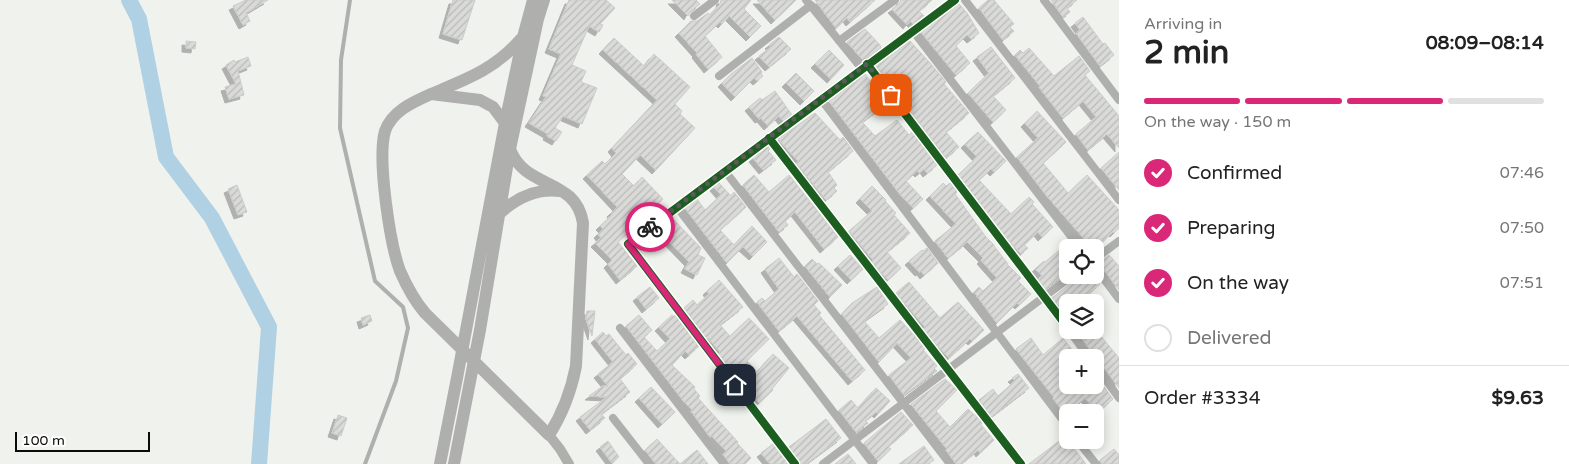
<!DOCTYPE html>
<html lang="en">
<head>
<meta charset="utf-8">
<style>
	body { margin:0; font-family:"Varela Round",sans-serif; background:#f2f2f2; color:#222; height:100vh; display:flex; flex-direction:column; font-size:19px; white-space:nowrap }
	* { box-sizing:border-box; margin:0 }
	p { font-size:16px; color:#767676 }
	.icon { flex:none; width:28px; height:28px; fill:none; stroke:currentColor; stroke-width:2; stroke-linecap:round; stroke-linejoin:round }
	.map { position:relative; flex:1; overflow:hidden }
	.side { display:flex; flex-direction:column; background:#fff; width:450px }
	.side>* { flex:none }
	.tools { position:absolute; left:1059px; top:239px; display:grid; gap:10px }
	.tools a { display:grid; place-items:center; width:45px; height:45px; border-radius:8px; background:#fff; box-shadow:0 2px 12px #0003; font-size:25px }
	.scale { position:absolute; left:15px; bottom:12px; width:135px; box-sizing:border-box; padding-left:5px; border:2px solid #0b0c0a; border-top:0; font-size:14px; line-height:18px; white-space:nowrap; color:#0b0c0a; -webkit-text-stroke:4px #fffffe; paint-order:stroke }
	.pin { position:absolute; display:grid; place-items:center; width:42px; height:42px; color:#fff; margin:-21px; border-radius:10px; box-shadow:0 2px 8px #0006 }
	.courier { position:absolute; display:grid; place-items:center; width:50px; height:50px; margin:-25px; border:4px solid #db2777; border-radius:50%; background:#fff; color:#222; box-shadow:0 1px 6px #0007 }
	.summary em { font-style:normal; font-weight:700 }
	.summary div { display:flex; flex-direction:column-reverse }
	.summary { display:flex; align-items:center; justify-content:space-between; height:85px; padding:0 25px }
	h1 { font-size:32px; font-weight:700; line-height:38px }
	.bar { display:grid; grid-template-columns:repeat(4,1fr); gap:8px 5px; align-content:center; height:60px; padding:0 25px }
	.bar i { height:6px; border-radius:4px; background:#e0e0e0 }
	.bar .selected { background:#db2777 }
	.bar p { grid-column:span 4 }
	.line { display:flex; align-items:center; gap:12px; padding:0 25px; border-top:1px solid #e0e0e0 }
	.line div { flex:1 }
	ol { padding:0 25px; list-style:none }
	li { display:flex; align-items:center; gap:15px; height:55px }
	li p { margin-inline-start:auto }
	li .icon { padding:5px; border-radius:50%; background:#db2777; color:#fff; stroke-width:4 }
	li:last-child { color:#767676 }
	li i { width:28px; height:28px; border:2px solid #e0e0e0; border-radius:50% }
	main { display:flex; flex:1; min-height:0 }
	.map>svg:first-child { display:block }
</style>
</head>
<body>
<main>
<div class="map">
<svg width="1119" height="464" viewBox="0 0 1119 464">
	<defs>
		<pattern id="building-hatch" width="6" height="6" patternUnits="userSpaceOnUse" patternTransform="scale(1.25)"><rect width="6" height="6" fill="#dadbd8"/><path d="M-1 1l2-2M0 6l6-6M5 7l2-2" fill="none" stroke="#babbb8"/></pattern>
		<filter id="shadow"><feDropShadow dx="-4" dy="4" stdDeviation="0" flood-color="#0004"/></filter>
	</defs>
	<rect width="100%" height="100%" fill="#f0f2ed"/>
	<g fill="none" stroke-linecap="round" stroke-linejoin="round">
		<path stroke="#b0d0e4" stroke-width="16" d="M129,0L139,19L166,157L212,218L269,327L259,464"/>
	</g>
	<path fill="url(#building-hatch)" stroke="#cbccc9" filter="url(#shadow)" d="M246,0H268L246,13L250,21L243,25L233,6Z
		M453,0H475L462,40L443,34Z
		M569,0H606L615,8L600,24L603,25L599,32L589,26L572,65L586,71L581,82L597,88L582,124L563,116L555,128L562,132L556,141L547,136L548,134L529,123L546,97L543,96L561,54L549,49Z
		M672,0H696L700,4L690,12L688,16Z
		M721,0H751L744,9L761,26L750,37L729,16L722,24L720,22L705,36L722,57L708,69L696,54L697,53L679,33L691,21H697L708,13L710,15L720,4Z
		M757,0H796L775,20Z
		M815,0H875L850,22L847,18L836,28Z
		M901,0H932L919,11L924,16L913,24L910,21L907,25L892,9L899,4Z
		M988,0H994L1014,24L1010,27L1014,31L1003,40L979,8Z
		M1051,0H1077L1067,8L1070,12L1063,17Z
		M959,4L967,13L979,33L971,39L967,35L956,46L970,63L956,75L921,32Z
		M1083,17L1103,44L1105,43L1114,55L1100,66L1076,33L1080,30L1075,23Z
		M865,29L880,45L881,48L867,58L865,57L862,59L847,42Z
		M779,37L791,49L769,67L759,56L771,47L769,45Z
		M614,38L644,66L654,54L690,87L675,104L682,111L680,114L695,128L656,170L640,155L622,174L634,186L642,177L663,199L618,242L637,266L620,280L608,264L612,260L595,243L601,238L598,234L603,229L600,226L612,215L611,213L617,207L587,175L602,161L605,164L616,153L612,148L657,100L603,50Z
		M186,41L196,42L195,49L186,48Z
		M910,41L930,63L946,82L944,84L969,113L946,132L959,147L946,158L876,66Z
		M991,47L1015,78L993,96L1006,110L993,122L968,93L989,73L977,57Z
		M1029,48L1054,76L1079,56L1090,71L1085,75L1119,116V148L1107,134L1088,150L1076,134L1096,117L1083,101L1063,118L1039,87L1040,86L1015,55L1020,50L1023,53Z
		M829,50L844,65L831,79L815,64Z
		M248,57L251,66L238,71L244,95L229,99L225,87L236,84L226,65L234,60L235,62Z
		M752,58L762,72L761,74L763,76L757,81L754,78L735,97L722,83L731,74Z
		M796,73L814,91L804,101L786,83Z
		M865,74L886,104L862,122L875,136L897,120L909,135L912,132L937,165L927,173L924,169L919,173L917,171L906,181L923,199L913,208L899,193L829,101Z
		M775,91L792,115L783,121L779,116L768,126L761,118L759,119L749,107L760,98L762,100Z
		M1037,111L1066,142L1043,163L1068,193L1087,175L1119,210V228L1114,233L1113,232L1100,245L1102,247L1095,252V248H1090L1085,242L1086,241L1046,195L1017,157L1038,138L1025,123Z
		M815,113L840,140L843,137L853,151L828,172L837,185L834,188L837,191L826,200L796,163L798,161L778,139Z
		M978,132L1006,161L994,172L991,169L979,180L1011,214L1029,197L1034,202L1032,204L1053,227L1042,237L1038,232L1024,245L1028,248L1021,254L1007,239L958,175L977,157L965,144Z
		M768,146L770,149L768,151L776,160L763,170L753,158Z
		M1119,152V190L1101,168Z
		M754,175L769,192L789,175L838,237L824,249L795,212L785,221L788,225L779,232L743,185Z
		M719,183L731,196L734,192L746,207L720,230L734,245L752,226L767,242L753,256L743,247L727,263L685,208L697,199L705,210L721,195L714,187Z
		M943,183L946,186L950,183L957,192L955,194L986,237L994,245V246L1008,264H1007L1021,278L1018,281L1031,294L1019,305L1017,303L997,323L974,292L979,287L983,291L997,278L981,260L983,258L967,242L948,258L935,241L956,224L930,196Z
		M237,185L247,212L238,215L228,189Z
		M872,186L886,200L885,201L896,213L894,215L910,233L887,252L901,268L888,280L875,266L872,262L873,260L849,231L872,211L860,199Z
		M672,218L701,248L698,255L705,258L697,275L685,269L689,262L657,229Z
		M1068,243V272L1045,289L1038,279L1042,276L1035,269L1044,261L1045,262Z
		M927,248L938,263L924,275L921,271L919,272L909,261L922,250L923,251Z
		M850,255L863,269L851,280L838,266Z
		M1109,255L1119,266V290L1099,263Z
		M779,258L794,277L797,274L818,301L814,305L821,313L819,315L865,370L852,381L797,316L779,331L757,302L762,298L765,301L779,289L765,269Z
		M812,259L817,264L819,263L842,285L830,297L805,266Z
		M1080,275H1094L1100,284L1085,297L1084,296L1076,302H1068V318L1052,298L1076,279Z
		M719,280L743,307L720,325L730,336L749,318L769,339L747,361L757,372L773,354L789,368L772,389L773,390L759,403L734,374L718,354L720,352L708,338L707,339L684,308L693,300L697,305L709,294L707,291Z
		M909,282L940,318L958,302L984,330L972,341L970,339L949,358L933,341L924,329L925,327L896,293Z
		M650,287L659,298L646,309L637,297Z
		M877,287L888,304L864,321L879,338L900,320L915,336L925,349L923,350L937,366L934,368L937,371L904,395L889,375L911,358L897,343L879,362L842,314L852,303Z
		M587,311H595L592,336L586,319Z
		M370,315L372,321L363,325L361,318Z
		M639,315L652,330L644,337L657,351L670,339L659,327L672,315L673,317L675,315L699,346L689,355L685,351L672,365L695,387L694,389L700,396L698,398L738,442L737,443L751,458L745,464H730L723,454L726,451L712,436L710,437L691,411L692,410L685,403L626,326Z
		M1076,330H1096L1119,358V388L1100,362L1095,359L1094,355Z
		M603,332L606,336L609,334L626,355L628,353L637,364L620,379L630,392L601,414L605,418L590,430L580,417L607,397L589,396L603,386H608L598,374L613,362L595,339Z
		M1031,338L1043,355L1063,338L1074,352L1076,350L1082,358H1068V385H1095V375L1113,399L1098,412L1085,398L1065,414L1053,398L1054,397L1016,349Z
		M1018,374L1029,388L991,417L979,400L993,389L998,396L1015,381L1012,378Z
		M945,379L957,390L936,411L950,427L968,409L981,421L982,423L981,425L994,440L980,453L978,450L961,464H956L946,450L947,449L911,404Z
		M651,387L675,412L662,424L639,398Z
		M876,388L890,401L878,414L876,412L865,421L868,423L856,432L839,410L851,400L858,408Z
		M901,412L913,425L888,447L891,449L878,461L864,443Z
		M338,415L347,418L341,436L332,433Z
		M826,419L841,438L806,464H801L789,447Z
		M1063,438H1066L1086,464H1029Z
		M657,439L680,464L697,450L708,464H656L645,450Z
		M608,441L619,457L612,463L600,447Z
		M773,444L788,464H770L761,453Z
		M924,446L934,460L928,464H899Z
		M1114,449L1119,455V464H1102L1100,460Z
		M848,454L856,464H835Z"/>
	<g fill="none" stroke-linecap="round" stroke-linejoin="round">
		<path stroke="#afb0ae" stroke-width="4" d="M350,0L341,60L340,128L375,281L403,307L408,328L396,381L365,464"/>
		<path stroke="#afb0ae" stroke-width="8" d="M806,0L862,69
			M965,0L1119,200
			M1044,0L1119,100
			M694,16L715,0
			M913,31L1080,248
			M839,41L895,0
			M867,64L1068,328
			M719,76L811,5
			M821,99L1068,427
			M769,138L1021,464
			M725,171L950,464
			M677,207L873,464
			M1095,259L1119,241
			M1095,267L1119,299
			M620,328L724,464
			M1069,330L1089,358
			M1095,365L1119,398
			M613,418L649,464
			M1077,440L1096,464
			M795,464L628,244L955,0
			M823,464L1073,275"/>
		<path stroke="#afafac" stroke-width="10" d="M549,435L560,449L569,464"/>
		<path stroke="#afb0ae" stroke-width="12" d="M431,94C413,102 392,111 385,131C377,159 390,244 400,271C407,287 414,300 425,313L549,435C563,413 571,392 576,366L583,223C576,177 525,190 510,149
			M505,123L493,107L480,100L431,94C467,79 495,69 521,39
			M499,214C516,198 536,188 560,191
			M440,464L457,378L505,123L523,37L533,0
			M454,464L480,330L510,149L538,19L544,0"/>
		<defs>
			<path id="cycleway" d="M867,64L1068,328
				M769,138L1021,464
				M795,464L628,244L955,0"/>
		</defs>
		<use href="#cycleway" stroke="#fffffe" stroke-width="11"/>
		<use href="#cycleway" stroke="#1b5e20" stroke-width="8"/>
	</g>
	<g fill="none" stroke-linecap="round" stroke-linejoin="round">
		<path stroke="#5b5c59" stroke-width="5" stroke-dasharray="0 9" d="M650,227L867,64L891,95"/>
		<path stroke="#db2777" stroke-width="6" d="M650,227L628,244L735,385"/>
	</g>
</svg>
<div class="tools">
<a><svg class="icon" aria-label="locate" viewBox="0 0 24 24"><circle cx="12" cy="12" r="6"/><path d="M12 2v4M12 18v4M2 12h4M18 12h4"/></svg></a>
<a><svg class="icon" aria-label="layers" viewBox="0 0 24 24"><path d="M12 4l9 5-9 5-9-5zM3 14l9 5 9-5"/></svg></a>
<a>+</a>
<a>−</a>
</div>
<div class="scale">100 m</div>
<div class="pin" style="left:891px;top:95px;background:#ea580c"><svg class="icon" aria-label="bag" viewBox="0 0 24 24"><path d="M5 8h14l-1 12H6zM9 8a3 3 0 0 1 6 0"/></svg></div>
<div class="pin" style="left:735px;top:385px;background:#1f2937"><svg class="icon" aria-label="home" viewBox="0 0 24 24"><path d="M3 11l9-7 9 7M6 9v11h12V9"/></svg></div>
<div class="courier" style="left:650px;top:227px"><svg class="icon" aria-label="bike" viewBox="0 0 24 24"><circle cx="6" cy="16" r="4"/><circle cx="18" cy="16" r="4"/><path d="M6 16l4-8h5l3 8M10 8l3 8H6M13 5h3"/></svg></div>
</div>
<section class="side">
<div class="summary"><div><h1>2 min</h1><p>Arriving in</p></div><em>08:09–08:14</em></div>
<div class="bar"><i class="selected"></i><i class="selected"></i><i class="selected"></i><i></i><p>On the way · 150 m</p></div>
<ol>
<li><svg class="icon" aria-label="check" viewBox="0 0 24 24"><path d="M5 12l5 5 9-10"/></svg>Confirmed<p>07:46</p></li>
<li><svg class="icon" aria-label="check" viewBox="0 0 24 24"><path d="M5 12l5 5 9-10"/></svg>Preparing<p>07:50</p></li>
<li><svg class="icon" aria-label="check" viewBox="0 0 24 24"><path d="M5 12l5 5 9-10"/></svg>On the way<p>07:51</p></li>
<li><i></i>Delivered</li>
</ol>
<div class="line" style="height:65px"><div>Order #3334</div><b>$9.63</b></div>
</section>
</main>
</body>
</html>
